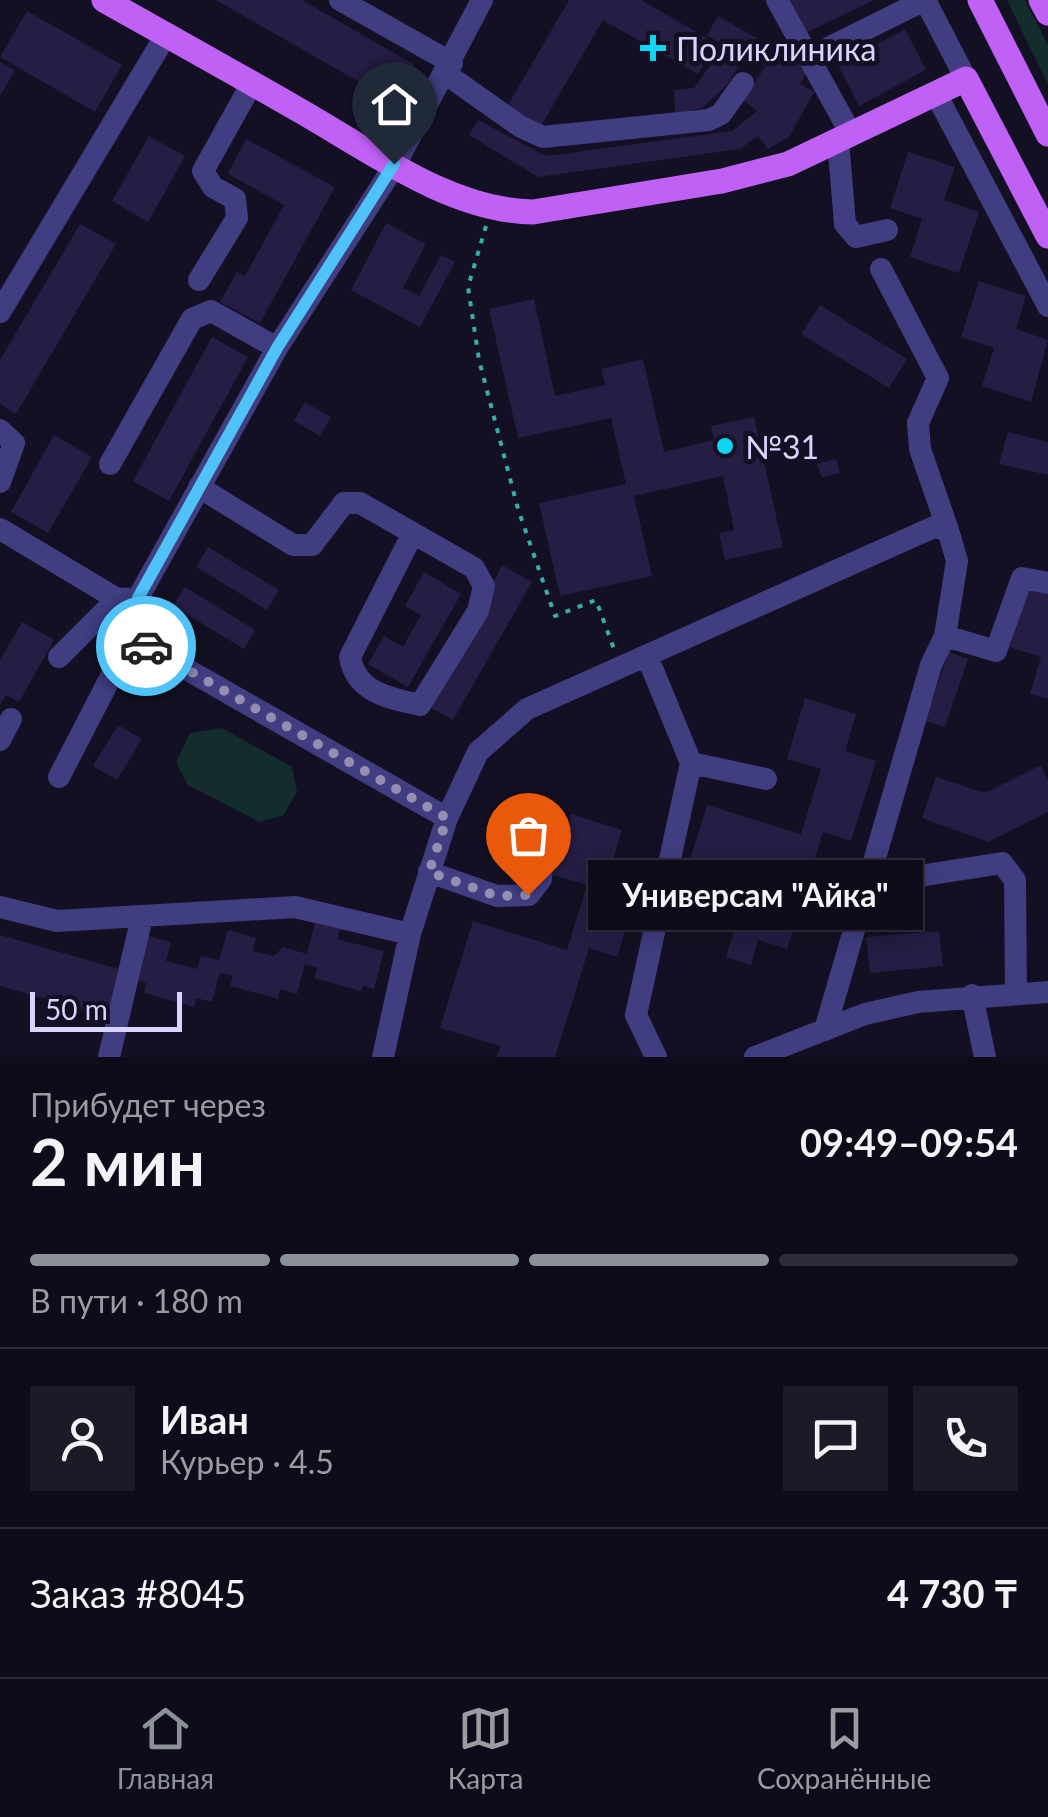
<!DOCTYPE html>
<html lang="ru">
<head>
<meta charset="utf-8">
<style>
	body { margin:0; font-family:Lato,sans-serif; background:#1c1a27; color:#f1f3f6; height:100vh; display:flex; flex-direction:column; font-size:38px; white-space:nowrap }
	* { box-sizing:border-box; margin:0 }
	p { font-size:32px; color:#9b9ba2 }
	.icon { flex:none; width:55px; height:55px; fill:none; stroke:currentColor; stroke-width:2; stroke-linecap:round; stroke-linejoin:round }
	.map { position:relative; height:1057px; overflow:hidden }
	.drawer { display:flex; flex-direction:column; background:#0e0c1a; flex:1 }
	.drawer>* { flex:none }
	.scale { position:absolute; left:30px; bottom:25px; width:152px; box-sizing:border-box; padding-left:10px; border:5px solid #d9d4fd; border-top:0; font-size:28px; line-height:35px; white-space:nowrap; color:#d9d4fd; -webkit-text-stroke:8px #131023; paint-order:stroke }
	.pin { position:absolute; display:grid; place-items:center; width:85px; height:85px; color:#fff; margin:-102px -42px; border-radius:50% 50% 50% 0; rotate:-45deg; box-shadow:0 0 10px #0007 }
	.pin .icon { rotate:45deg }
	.courier { position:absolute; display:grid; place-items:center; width:100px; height:100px; margin:-50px; border:8px solid #4fc3f7; border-radius:50%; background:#fff; color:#222; box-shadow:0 2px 12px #0007 }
	.bubble { position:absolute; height:70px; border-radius:0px; background:#0e0c1a; box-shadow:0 5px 25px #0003,0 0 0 2px #2e2c39; font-size:32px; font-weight:700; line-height:70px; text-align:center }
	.headline em { font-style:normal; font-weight:700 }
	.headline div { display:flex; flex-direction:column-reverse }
	.headline { display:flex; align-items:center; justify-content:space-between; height:170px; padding:0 30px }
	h1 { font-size:65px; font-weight:700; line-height:75px }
	.bar { display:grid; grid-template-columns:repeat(4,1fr); gap:15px 10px; align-content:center; height:120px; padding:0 30px }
	.bar i { height:12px; border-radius:8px; background:#2e2c39 }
	.bar .on { background:#8c9099 }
	.bar p { grid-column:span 4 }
	.line { display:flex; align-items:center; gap:25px; padding:0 30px; border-top:2px solid #2e2c39 }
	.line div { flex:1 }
	.round { display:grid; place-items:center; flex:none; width:105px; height:105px; border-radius:0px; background:#1c1a27 }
	.menu { display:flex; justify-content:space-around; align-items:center; height:140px; border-top:2px solid #2e2c39; background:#0e0c1a; font-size:28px; color:#9b9ba2 }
	.menu a { display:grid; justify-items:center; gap:5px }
	.menu .on { color:#8c9099 }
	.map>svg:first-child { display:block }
</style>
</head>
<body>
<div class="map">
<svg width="1048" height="1057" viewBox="0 0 1048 1057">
	<rect width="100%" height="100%" fill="#131023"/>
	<path fill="#132d2c" d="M1007,0H1025L1048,45V85Z
		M222,728L292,767L297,791L284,815L260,822L188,785L176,762L190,733Z"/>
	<path fill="#251d43" d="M216,0H302L415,65L394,102Z
		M569,0H641L716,43L698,74L603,20L538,131L504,112Z
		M784,0H874L804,34Z
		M27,11L122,65L95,112L0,57Z
		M718,16L809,68L800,84L814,92L789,137L768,149L758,136L740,149L538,177L469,135L478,120L546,156L732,131L757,111L743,100L765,67L745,54L728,84L702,108L675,114L674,90L694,88L724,46L707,35Z
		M905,29L926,70L859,106L838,65Z
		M0,62L15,70L0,96Z
		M149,136L185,156L148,222L112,201Z
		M246,139L335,187L260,323L220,302L237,272L245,276L284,205L228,174Z
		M908,152L955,167L944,200L979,212L959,273L910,257L922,219L890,208Z
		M386,223L426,244L403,288L419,296L441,255L455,262L420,327L351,290Z
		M80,224L116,244L16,414L0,404V360Z
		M979,281L1026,296L1016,329L1048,340L1031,402L982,386L994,348L961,337Z
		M534,299L555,396L605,385L601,369L643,359L664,452L714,440L711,426L754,417L783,547L725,560L719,533L734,530L723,476L634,496L652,576L560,596L539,503L626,484L611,418L518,438L489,309Z
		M820,305L907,359L889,388L801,334Z
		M212,337L248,357L169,501L133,481Z
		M305,402L331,417L320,436L294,421Z
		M1008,432L1048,442V475L999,464Z
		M54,435L92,457L48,533L11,512Z
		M836,459L840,473L822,478L817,464Z
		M208,547L279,590L267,610L196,567Z
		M502,565L532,582L453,720L431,708Z
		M424,572L461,594L408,687L368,664L384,636L403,647L421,615L405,606Z
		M185,587L255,630L244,649L173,606Z
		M1029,587L1048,593V699L1030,694L1041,657L1010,647Z
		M22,622L54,640L19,702L6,695L0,705V660Z
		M949,652L968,659L945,727L925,721Z
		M805,698L856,714L845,751L876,761L851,841L823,832L787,949L758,940L751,965L726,957L734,930L674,912L707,805L801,834L821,769L787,759Z
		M118,725L142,739L117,780L93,766Z
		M1041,765L1048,781V812L988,842L922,818L936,777L985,793Z
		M571,814L622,830L611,867L642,877L617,957L589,948L555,1057H497L500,1046L440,1028L473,921L567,950L587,885L553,875Z
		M315,923L340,929L337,939L384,951L374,989L363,986L361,991L314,978L317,968L305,964L297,994L280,989L278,999L230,986L233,976L220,973L212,1002L196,998L194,1007L144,993L146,983L131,979L143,935L171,942L166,961L197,969L201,956L219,960L228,930L256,938L253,951L274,956L283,947L307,954Z
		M939,931L943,966L870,973L866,937Z
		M0,935L126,971L112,1018L0,986Z"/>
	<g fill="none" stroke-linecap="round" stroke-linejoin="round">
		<path stroke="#36afa9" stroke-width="4" stroke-dasharray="5 8" stroke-linecap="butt" d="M486,226L468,287L479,360L518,509L555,616L596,600L614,649"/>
		<path stroke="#403d80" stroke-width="22" d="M340,0L452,63
			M777,0L851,134
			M925,0L966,79
			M822,51L925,0
			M446,74L521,127L543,137L709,120L721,114L743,83
			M937,96L1048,306
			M838,140L845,224L856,237L887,230
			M881,269L938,378L918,423L920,449L948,530
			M199,280L237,218L235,199L213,187L203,171L252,83
			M0,312L166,35
			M0,430L14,443L0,482
			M110,464L192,319L211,311L277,348
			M199,487L293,545H312L344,503H360L474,568L484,586L478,611L420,705C390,698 356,693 350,657L413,533
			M0,529L117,599L138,598L139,642L447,818
			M138,598L277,348L395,165L482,0
			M647,656L691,763L636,1015L656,1057
			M59,657L117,599
			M0,740L11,719
			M691,763L766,779
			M59,777L119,661L139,642
			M429,872L497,896L529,895L541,879L546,826
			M869,884L1002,863L1015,880L1016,993
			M0,907L57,921L295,907L410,934
			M972,995L985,1057
			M825,1030L931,665L945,636L996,651L1022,578L1048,583
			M109,1057L142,917
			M383,1057L410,934L447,818L478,752L527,709L934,527L948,530L957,561L945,636
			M755,1057L865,1014L918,1002L1048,992"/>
		<path stroke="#c061f6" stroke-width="25" d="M104,0C168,36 233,72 297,109C368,149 450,211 533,212L722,181L788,164L966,79L1048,236
			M980,0L1048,134
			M1041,0L1048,13"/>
	</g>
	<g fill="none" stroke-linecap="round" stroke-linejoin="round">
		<path stroke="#948fb1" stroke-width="10" stroke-dasharray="0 18" d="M146,646L447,818L429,872L497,896L528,895"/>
		<path stroke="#4fc3f7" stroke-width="12" d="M146,646L139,642L138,598L277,348L394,164"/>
	</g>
	<g fill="#0dd7f0" stroke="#131023" stroke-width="4">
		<path d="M648 33h10v10h10v10h-10v10h-10v-10h-10v-10h10z"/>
		<circle cx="725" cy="446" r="10"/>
	</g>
	<g text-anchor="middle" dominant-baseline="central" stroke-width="10" stroke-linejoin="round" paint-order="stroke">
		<g font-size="32" fill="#d9d4fd" stroke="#131023" text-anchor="start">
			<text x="676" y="48">Поликлиника</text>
			<text x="745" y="446">№31</text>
		</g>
	</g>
</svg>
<div class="scale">50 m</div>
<div class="pin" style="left:528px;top:895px;background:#ea580c"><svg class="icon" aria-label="bag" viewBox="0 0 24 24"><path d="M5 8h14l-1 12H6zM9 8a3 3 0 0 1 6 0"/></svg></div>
<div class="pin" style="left:394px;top:164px;background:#1f2937"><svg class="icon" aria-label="home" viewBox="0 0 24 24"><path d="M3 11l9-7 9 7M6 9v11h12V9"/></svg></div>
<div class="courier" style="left:146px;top:646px"><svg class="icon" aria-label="car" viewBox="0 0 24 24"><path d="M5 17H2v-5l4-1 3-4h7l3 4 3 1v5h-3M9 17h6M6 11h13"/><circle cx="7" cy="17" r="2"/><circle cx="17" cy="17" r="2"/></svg></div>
<div class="bubble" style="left:588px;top:860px;width:335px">Универсам &quot;Айка&quot;</div>
</div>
<section class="drawer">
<div class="headline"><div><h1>2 мин</h1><p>Прибудет через</p></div><em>09:49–09:54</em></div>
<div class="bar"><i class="on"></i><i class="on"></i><i class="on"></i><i></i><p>В пути · 180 m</p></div>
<div class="line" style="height:180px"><a class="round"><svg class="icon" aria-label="person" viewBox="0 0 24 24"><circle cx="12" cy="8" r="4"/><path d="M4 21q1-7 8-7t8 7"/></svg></a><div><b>Иван</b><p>Курьер · 4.5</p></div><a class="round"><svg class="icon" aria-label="chat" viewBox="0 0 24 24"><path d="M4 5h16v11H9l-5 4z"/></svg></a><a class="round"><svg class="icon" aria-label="phone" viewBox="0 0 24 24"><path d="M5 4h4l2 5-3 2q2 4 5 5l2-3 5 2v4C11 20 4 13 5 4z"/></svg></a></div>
<div class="line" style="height:130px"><div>Заказ #8045</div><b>4 730 ₸</b></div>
</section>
<nav class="menu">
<a class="on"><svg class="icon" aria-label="home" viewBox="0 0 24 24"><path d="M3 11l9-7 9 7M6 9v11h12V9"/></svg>Главная</a>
<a><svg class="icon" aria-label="map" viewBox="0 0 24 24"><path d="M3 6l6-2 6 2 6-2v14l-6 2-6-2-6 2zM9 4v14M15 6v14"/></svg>Карта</a>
<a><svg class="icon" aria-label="saved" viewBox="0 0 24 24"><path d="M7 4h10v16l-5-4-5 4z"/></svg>Сохранённые</a>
</nav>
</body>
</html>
